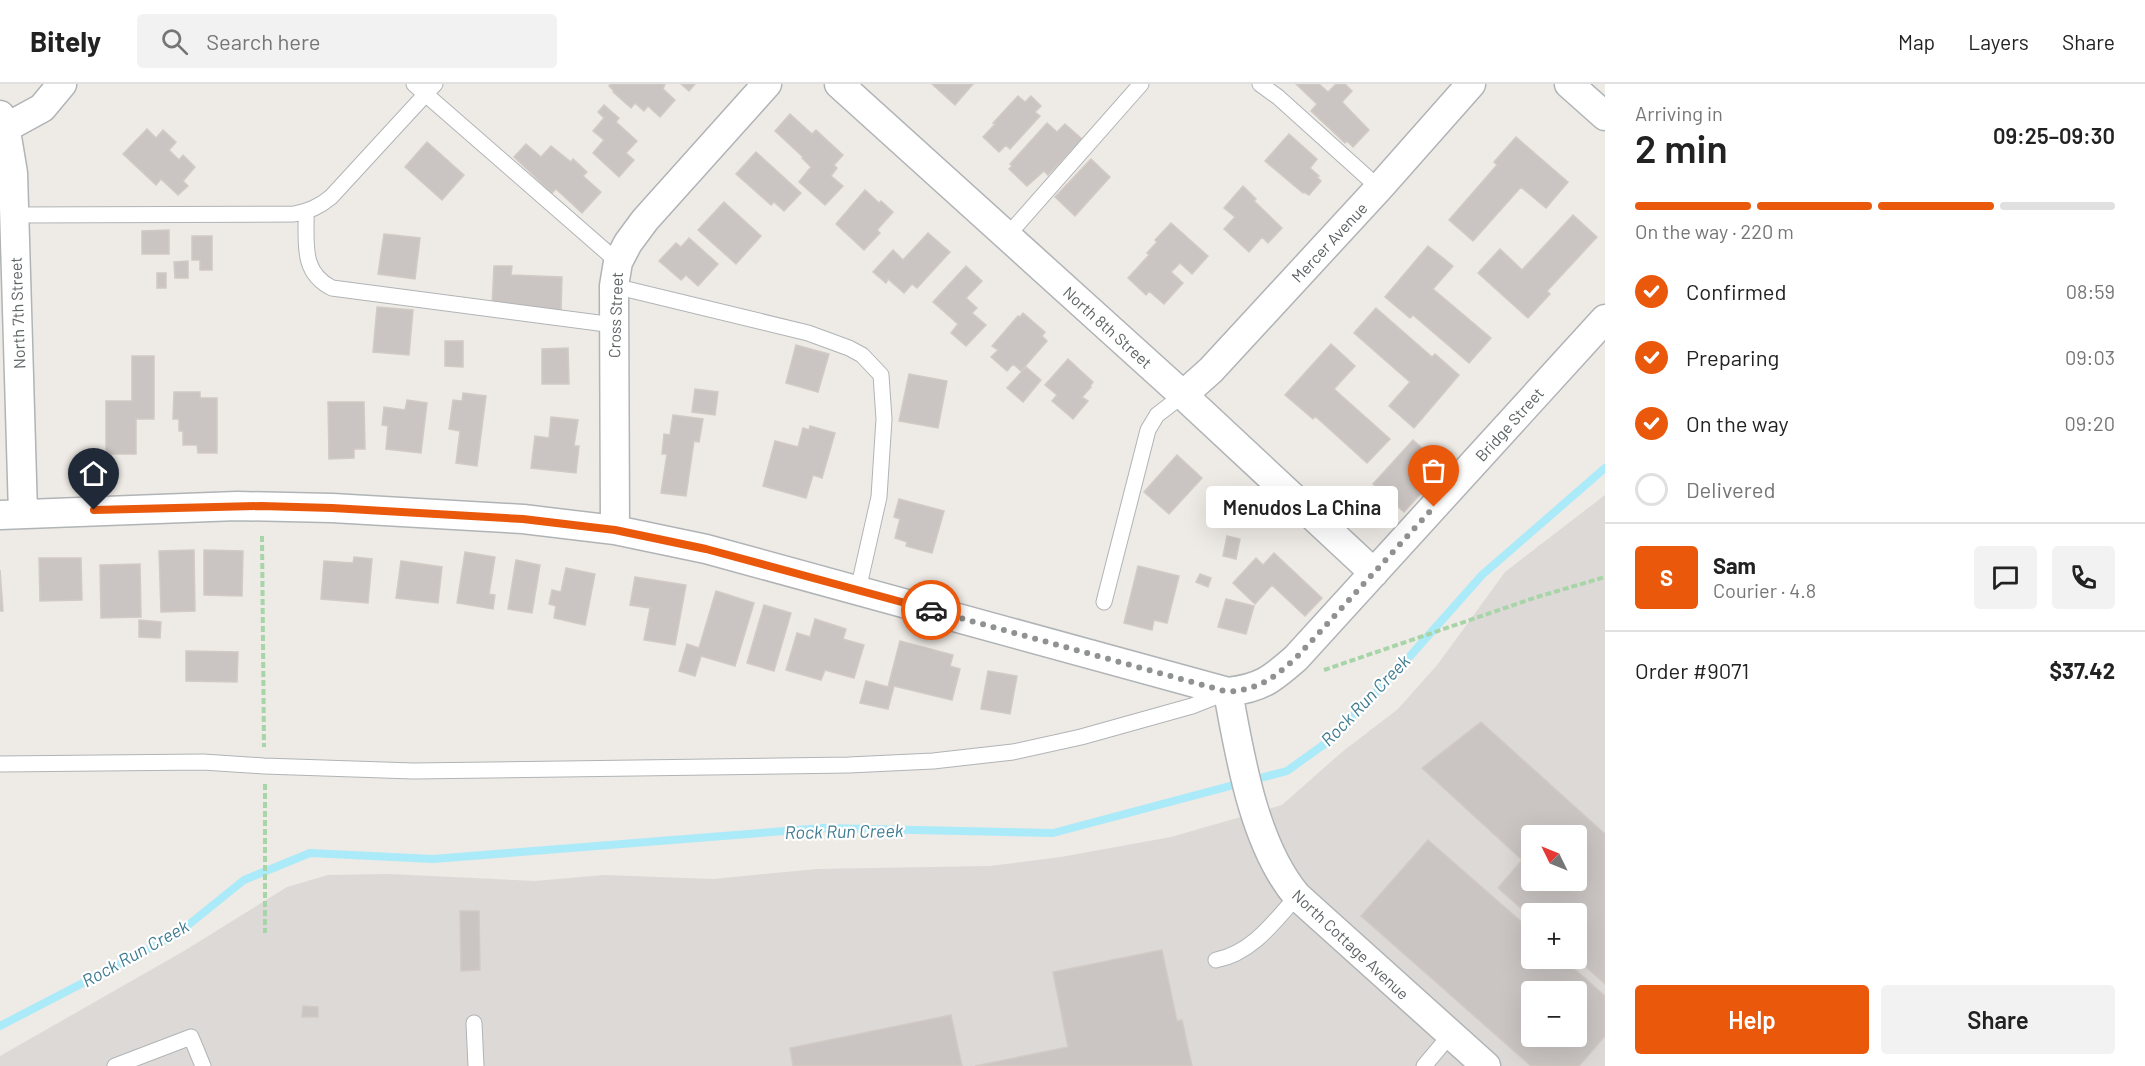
<!DOCTYPE html>
<html lang="en">
<head>
<meta charset="utf-8">
<style>
	body { margin:0; font-family:Barlow,sans-serif; background:#f2f2f2; color:#222; height:100vh; display:flex; flex-direction:column; font-size:22px; white-space:nowrap }
	* { box-sizing:border-box; margin:0 }
	p { font-size:20px; color:#767676 }
	.icon { flex:none; width:33px; height:33px; fill:none; stroke:currentColor; stroke-width:2; stroke-linecap:round; stroke-linejoin:round }
	.map { position:relative; flex:1; overflow:hidden }
	.panel { display:flex; flex-direction:column; background:#fff; width:540px }
	.panel>* { flex:none }
	.needle { width:39px; rotate:313deg }
	.buttons { position:absolute; left:1521px; top:741px; display:grid; gap:12px }
	.buttons a { display:grid; place-items:center; width:66px; height:66px; border-radius:6px; background:#fff; box-shadow:0 6px 24px #0002; font-size:30px }
	.pin { position:absolute; display:grid; place-items:center; width:51px; height:51px; color:#fff; margin:-62px -26px; border-radius:50% 50% 50% 0; rotate:-45deg; box-shadow:0 0 6px #0007 }
	.pin .icon { rotate:45deg }
	.courier { position:absolute; display:grid; place-items:center; width:60px; height:60px; margin:-30px; border:4px solid #ea580c; border-radius:50%; background:#fff; color:#222; box-shadow:0 2px 8px #0007 }
	.bubble { position:absolute; height:42px; border-radius:6px; background:#fff; box-shadow:0 6px 24px #0002; font-size:20px; font-weight:600; line-height:42px; text-align:center }
	.overview em { font-style:normal; font-weight:600 }
	.overview div { display:flex; flex-direction:column-reverse }
	.overview { display:flex; align-items:center; justify-content:space-between; height:102px; padding:0 30px }
	h1 { font-size:39px; font-weight:600; line-height:45px }
	.bar { display:grid; grid-template-columns:repeat(4,1fr); gap:9px 6px; align-content:center; height:72px; padding:0 30px }
	.bar i { height:8px; border-radius:4px; background:#e0e0e0 }
	.bar .on { background:#ea580c }
	.bar p { grid-column:span 4 }
	.line { display:flex; align-items:center; gap:15px; padding:0 30px; border-top:2px solid #e0e0e0 }
	.line div { flex:1 }
	.round { display:grid; place-items:center; flex:none; width:63px; height:63px; border-radius:6px; background:#f2f2f2 }
	ol { padding:0 30px; list-style:none }
	li { display:flex; align-items:center; gap:18px; height:66px }
	li p { margin-inline-start:auto }
	li .icon { padding:6px; border-radius:50%; background:#ea580c; color:#fff; stroke-width:4 }
	li:last-child { color:#767676 }
	li i { width:33px; height:33px; border:3px solid #e0e0e0; border-radius:50% }
	.primary-button { display:flex; gap:12px; margin-top:auto; padding:12px 30px }
	.primary-button a { flex:1; height:69px; border-radius:6px; background:#ea580c; color:#fff; font-size:24px; font-weight:600; line-height:69px; text-align:center }
	.primary-button a+a { background:#f2f2f2; color:#222 }
	header { display:flex; align-items:center; gap:36px; box-sizing:border-box; height:84px; padding:0 30px; background:#fff; border-bottom:2px solid #e0e0e0 }
	header strong { font-size:28px }
	nav { display:flex; gap:33px; margin-inline-start:auto; font-size:21px }
	.search { width:420px; height:54px; background:#f2f2f2; display:flex; align-items:center; gap:15px; box-sizing:border-box; padding:0 21px; border-radius:6px; color:#767676; font-size:22px }
	main { display:flex; flex:1; min-height:0 }
	.map>svg:first-child { display:block }
</style>
</head>
<body>
<header>
<strong>Bitely</strong>
<div class="search"><svg class="icon" aria-label="search" viewBox="0 0 24 24"><circle cx="10" cy="10" r="6"/><path d="M15 15l6 6"/></svg>Search here</div>
<nav><a>Map</a><a>Layers</a><a>Share</a></nav>
</header>
<main>
<div class="map">
<svg width="1605" height="982" viewBox="0 0 1605 982">
	<rect width="100%" height="100%" fill="#eeeae5"/>
	<path fill="#ddd9d7" fill-rule="evenodd" d="M1605,411V982H0V972L184,867L287,803L328,791L389,790L535,797L604,791L713,795L817,785L990,782L1061,773L1171,753L1282,721L1342,668L1398,625L1438,580L1505,488ZM1532,752H1576V796H1532ZM1532,830H1576V874H1532ZM1532,908H1576V952H1532Z"/>
	<g fill="none" stroke-linecap="round" stroke-linejoin="round">
		<path stroke="#aaeaf9" stroke-width="8" d="M0,942L177,850L244,796L310,769L433,775L823,744L1053,749L1287,687L1326,659L1395,589L1482,491L1605,384"/>
	</g>
	<path fill="#cac5c2" stroke="#d2cac4" stroke-width="1.5" fill-rule="evenodd" d="M611,0H665L663,5L675,16L660,33L648,22L644,27L635,19L631,24L613,8L614,7L609,2Z
		M681,0H695L689,7Z
		M932,0H973L955,21Z
		M1296,0H1319L1328,8L1336,0H1345L1352,7L1342,18L1369,46L1353,63L1347,57L1345,59L1311,27L1317,20Z
		M1018,12L1025,18L1031,12L1041,22L1035,28L1040,32L1010,65L1006,61L999,68L983,53L995,40L993,39Z
		M604,21L619,34L616,38L637,57L626,69L634,76L619,93L593,69L604,56L593,47L604,34L598,28Z
		M790,30L812,50L816,46L843,71L834,81L837,84L831,92L843,102L825,121L799,98L811,83L802,74L803,73L775,47Z
		M1047,39L1057,48L1065,40L1082,55L1048,91L1044,87L1027,102L1009,85L1012,82L1010,80Z
		M147,45L156,54L163,46L176,58L169,66L179,76L183,71L195,83L183,97L188,102L178,111L161,95L156,101L123,70Z
		M1289,50L1317,75L1310,84L1319,92L1317,93L1321,97L1309,111L1304,108L1303,109L1265,77Z
		M1516,53L1568,98L1546,124L1521,103L1473,157L1449,136L1497,81L1494,78Z
		M427,58L464,91L442,116L405,83Z
		M526,60L541,73L551,62L571,78L573,75L587,88L583,92L601,108L582,129L556,105L552,109L514,73Z
		M756,68L801,109L784,127L774,118L771,121L736,90Z
		M1091,75L1110,93L1075,132L1055,113Z
		M1243,102L1256,115L1254,117L1282,144L1268,159L1262,153L1249,168L1224,145L1235,133L1224,124Z
		M865,106L879,119L881,117L893,128L877,146L880,149L864,166L836,140Z
		M724,118L761,152L736,180L698,146Z
		M1573,131L1597,153L1547,207L1550,210L1528,234L1478,189L1500,165L1522,186Z
		M1171,139L1208,172L1192,190L1180,179L1171,188L1183,199L1164,220L1149,207L1146,211L1128,194L1149,171L1147,169L1157,158L1155,156Z
		M169,146V170H142V147Z
		M928,149L950,168L917,204L912,200L904,209L888,195L886,199L873,188L893,166L903,176Z
		M384,150L420,154L415,195L378,190Z
		M192,152H212V186H200V176H192Z
		M689,154L718,180L698,202L686,191L681,196L659,177L676,159L681,163Z
		M1428,162L1453,182L1433,205L1491,254L1469,279L1413,231L1410,234L1385,213Z
		M188,177V194H175L174,178Z
		M494,182H512L511,191L562,193L561,227L492,222Z
		M966,182L982,197L966,214L977,224L972,229L986,241L966,262L951,249L958,240L933,218Z
		M157,189H166V204H157Z
		M377,223L413,226L409,271L373,268Z
		M1376,224L1432,273L1435,270L1459,291L1414,344L1389,322L1410,298L1354,249Z
		M1023,229L1045,248L1042,252L1047,257L1021,287L1013,280L1007,287L991,273L998,266L992,262L1018,232L1020,233Z
		M445,257H463V283L445,282Z
		M1331,260L1355,282L1334,305L1390,355L1367,379L1315,332L1313,335L1285,311Z
		M796,261L829,270L818,308L786,299Z
		M568,264L569,300H542V265Z
		M132,272H154V335H136V370H106V317H132Z
		M1068,275L1093,298L1090,302L1091,303L1082,313L1088,317L1073,335L1052,317L1057,311L1045,301Z
		M1026,283L1041,296L1023,318L1007,304Z
		M909,290L947,297L938,344L899,337Z
		M695,305L718,308L715,331L692,328Z
		M174,308H200V314H217V369H198L197,361H183V347H179V335H173Z
		M463,309L486,312L477,382L456,379L460,347L449,345L453,316L462,317Z
		M407,316L427,319L421,369L386,365L388,342L382,341L384,323L405,326Z
		M328,318H364L365,365H354V374L329,375Z
		M673,331L703,335L699,358L694,357L686,412L661,409L667,370H662L664,350L670,351Z
		M551,333L578,336L574,362H579L576,389L531,384L535,352L549,354Z
		M810,342L835,349L822,394L813,391L806,414L763,402L775,357L798,363L803,344L809,346Z
		M1413,356L1444,384L1404,428L1373,400Z
		M1177,371L1202,394L1169,430L1144,408Z
		M899,415L944,427L932,469L906,462L907,458L895,454L900,435L894,433Z
		M1227,452L1240,455L1236,475L1223,472Z
		M194,466L195,527L161,528L159,467Z
		M204,466L243,467L242,512L204,511Z
		M465,468L495,473L489,510L495,511L493,525L457,519Z
		M1274,469L1322,514L1305,532L1272,501L1255,520L1233,499L1256,474L1263,481Z
		M354,473L372,475L368,519L321,515L324,477L353,479Z
		M39,474H81L82,516L40,517Z
		M516,476L540,481L532,529L508,525Z
		M401,477L442,483L438,519L396,514Z
		M140,480L141,533L101,534L100,481Z
		M1138,482L1179,492L1167,539L1154,536L1152,546L1124,539Z
		M566,484L595,490L585,541L554,534L556,522L549,520L552,506L561,508Z
		M0,486L3,527H0Z
		M1200,490L1211,494L1208,503L1196,498Z
		M635,493L686,501L675,561L644,556L650,524L630,521Z
		M716,507L754,519L735,582L701,572L695,592L679,587L687,560L699,564Z
		M1226,515L1254,522L1246,550L1218,543Z
		M764,521L791,529L774,587L747,579Z
		M815,535L846,545L843,555L864,561L854,594L825,586L821,596L786,586L797,549L810,553Z
		M139,536L161,538L160,554L139,553Z
		M900,557L953,571L950,582L960,585L952,616L894,602L888,625L860,619L866,597L888,603Z
		M186,567L238,568L237,598L186,597Z
		M988,587L1017,592L1010,630L981,625Z
		M1481,638L1605,750V900L1576,874V830H1532V834L1498,804L1522,776L1422,684ZM1532,752H1576V796H1532Z
		M1428,756L1532,847V874H1562L1605,912V952L1579,982H1531L1361,832ZM1532,908H1576V952H1532Z
		M460,827H479L480,886L461,887Z
		M1162,866L1177,937L1182,936L1192,982H975L1068,963L1053,888Z
		M303,922L318,923V933H302Z
		M951,931L962,982H793L790,964Z"/>
	<g fill="none" stroke-linecap="round" stroke-linejoin="round">
		<defs>
			<path id="lane" d="M414,0L618,178
				M1260,0L1278,13L1379,104
				M306,127C307,158 300,188 332,204L614,241
				M14,131L294,130C309,127 319,123 331,113L435,0
				M1007,152L1141,0
				M614,202L808,249L849,264L862,271L881,291L884,335L879,413L858,506
				M1104,518L1148,346L1157,331L1183,311
				M0,680L203,678L264,682L413,687L849,681L933,677L1013,668L1081,653L1192,622L1225,609
				M1216,876C1252,869 1274,838 1297,812
				M474,939L476,982
				M115,982L191,953L203,982
				M1424,982L1451,950"/>
			<path id="street" d="M839,0L1183,311L1374,489
				M1569,0L1605,32
				M0,31L7,53L13,89L23,429
				M0,47L42,24L62,0
				M1183,311L1211,286L1379,104L1471,0
				M0,431L237,422L332,424L523,435L615,446L706,465L1228,608C1261,604 1271,596 1296,574L1605,235
				M615,446L614,202L618,178L628,159L645,136L767,0
				M1228,608C1240,673 1254,761 1297,812L1486,982"/>
		</defs>
		<use href="#lane" stroke="#b0b4b6" stroke-width="17"/>
		<use href="#street" stroke="#b0b4b6" stroke-width="31"/>
		<path stroke="#a7d5a8" stroke-width="4" stroke-dasharray="6 3" stroke-linecap="butt" d="M262,452L264,663
			M1324,586L1537,513L1605,493
			M265,700V849"/>
		<use href="#lane" stroke="#fff" stroke-width="15"/>
		<use href="#street" stroke="#fff" stroke-width="28"/>
	</g>
	<g fill="none" stroke-linecap="round" stroke-linejoin="round">
		<path stroke="#909291" stroke-width="6" stroke-dasharray="0 10.8" d="M931,526L1228,608C1261,604 1271,596 1296,574L1434,423"/>
		<path stroke="#ea580c" stroke-width="8" d="M94,426L261,422L332,424L523,435L615,446L706,465L931,526"/>
	</g>
	<g text-anchor="middle" dominant-baseline="central" stroke-width="4.5" stroke-linejoin="round" paint-order="stroke">
		<g font-size="16" fill="#5d6264" stroke="#fff">
			<text transform="translate(1329 158) rotate(-47)">Mercer Avenue</text>
			<text transform="translate(17 229) rotate(-92)">North 7th Street</text>
			<text transform="translate(615 231) rotate(-88)">Cross Street</text>
			<text transform="translate(1108 243) rotate(42)">North 8th Street</text>
			<text transform="translate(1509 340) rotate(-48)">Bridge Street</text>
			<text transform="translate(1351 860) rotate(43)">North Cottage Avenue</text>
		</g>
		<g font-size="18" font-style="italic" fill="#3f7b91" stroke="#fff">
			<text transform="translate(1365 616) rotate(-46)">Rock Run Creek</text>
			<text transform="translate(844 747) rotate(-1)">Rock Run Creek</text>
			<text transform="translate(135 869) rotate(-29)">Rock Run Creek</text>
		</g>
	</g>
</svg>
<div class="buttons">
<a><svg class="needle" viewBox="-14 -14 28 28"><path d="M0-13l5 13h-10z" fill="#e53935"/><path d="M0 13l5-13h-10z" fill="#767676"/></svg></a>
<a>+</a>
<a>−</a>
</div>
<div class="pin" style="left:1434px;top:423px;background:#ea580c"><svg class="icon" aria-label="bag" viewBox="0 0 24 24"><path d="M5 8h14l-1 12H6zM9 8a3 3 0 0 1 6 0"/></svg></div>
<div class="pin" style="left:94px;top:426px;background:#1f2937"><svg class="icon" aria-label="home" viewBox="0 0 24 24"><path d="M3 11l9-7 9 7M6 9v11h12V9"/></svg></div>
<div class="courier" style="left:931px;top:526px"><svg class="icon" aria-label="car" viewBox="0 0 24 24"><path d="M5 17H2v-5l4-1 3-4h7l3 4 3 1v5h-3M9 17h6M6 11h13"/><circle cx="7" cy="17" r="2"/><circle cx="17" cy="17" r="2"/></svg></div>
<div class="bubble" style="left:1206px;top:402px;width:192px">Menudos La China</div>
</div>
<section class="panel">
<div class="overview"><div><h1>2 min</h1><p>Arriving in</p></div><em>09:25–09:30</em></div>
<div class="bar"><i class="on"></i><i class="on"></i><i class="on"></i><i></i><p>On the way · 220 m</p></div>
<ol>
<li><svg class="icon" aria-label="check" viewBox="0 0 24 24"><path d="M5 12l5 5 9-10"/></svg>Confirmed<p>08:59</p></li>
<li><svg class="icon" aria-label="check" viewBox="0 0 24 24"><path d="M5 12l5 5 9-10"/></svg>Preparing<p>09:03</p></li>
<li><svg class="icon" aria-label="check" viewBox="0 0 24 24"><path d="M5 12l5 5 9-10"/></svg>On the way<p>09:20</p></li>
<li><i></i>Delivered</li>
</ol>
<div class="line" style="height:108px"><b class="round" style="background:#ea580c;color:#fff">S</b><div><b>Sam</b><p>Courier · 4.8</p></div><a class="round"><svg class="icon" aria-label="chat" viewBox="0 0 24 24"><path d="M4 5h16v11H9l-5 4z"/></svg></a><a class="round"><svg class="icon" aria-label="phone" viewBox="0 0 24 24"><path d="M5 4h4l2 5-3 2q2 4 5 5l2-3 5 2v4C11 20 4 13 5 4z"/></svg></a></div>
<div class="line" style="height:78px"><div>Order #9071</div><b>$37.42</b></div>
<div class="primary-button"><a>Help</a><a>Share</a></div>
</section>
</main>
</body>
</html>
